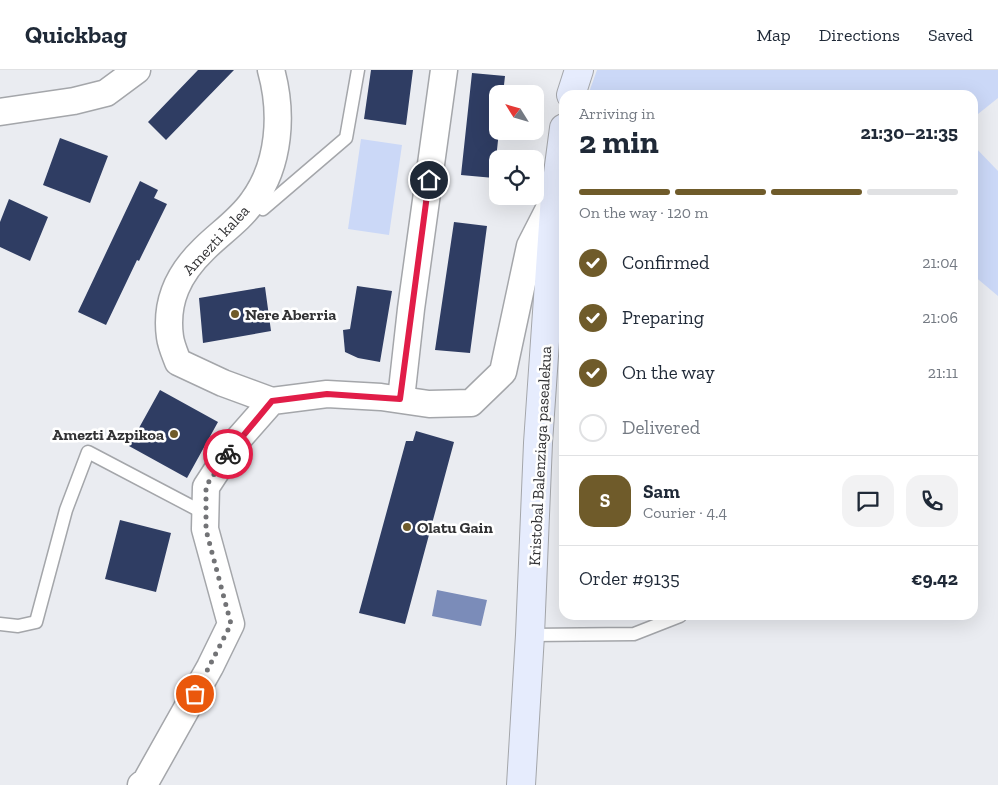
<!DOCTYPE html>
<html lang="en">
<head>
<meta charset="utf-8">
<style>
	body { margin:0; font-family:"Zilla Slab",serif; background:#f2f2f3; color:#1f2937; height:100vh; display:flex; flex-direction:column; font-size:19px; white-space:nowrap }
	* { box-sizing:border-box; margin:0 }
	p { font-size:16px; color:#747a83 }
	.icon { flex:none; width:28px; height:28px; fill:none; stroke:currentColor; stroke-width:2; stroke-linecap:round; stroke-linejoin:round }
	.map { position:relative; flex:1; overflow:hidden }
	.side { position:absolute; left:559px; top:20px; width:419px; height:530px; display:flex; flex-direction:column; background:#fff; border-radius:15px; box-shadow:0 5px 20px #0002 }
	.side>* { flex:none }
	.needle { width:32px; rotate:307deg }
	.buttons { position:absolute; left:489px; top:15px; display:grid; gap:10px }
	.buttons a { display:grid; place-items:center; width:55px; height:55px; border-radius:10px; background:#fff; box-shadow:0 5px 20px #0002; font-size:25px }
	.pin { position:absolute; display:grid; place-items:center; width:42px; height:42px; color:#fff; margin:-21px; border:2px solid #fff; border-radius:50%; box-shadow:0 1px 5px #0007 }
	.courier { position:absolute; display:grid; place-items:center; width:50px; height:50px; margin:-25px; border:4px solid #e11d48; border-radius:50%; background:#fff; color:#222; box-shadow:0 1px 6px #0007 }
	.summary em { font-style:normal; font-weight:700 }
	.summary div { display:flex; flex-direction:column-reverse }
	.summary { display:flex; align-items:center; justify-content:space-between; height:85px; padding:0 20px }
	h1 { font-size:32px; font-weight:700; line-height:38px }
	.bar { display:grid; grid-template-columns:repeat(4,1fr); gap:8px 5px; align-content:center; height:60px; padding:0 20px }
	.bar i { height:6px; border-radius:4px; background:#e0e1e3 }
	.bar .current { background:#6f5b2a }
	.bar p { grid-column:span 4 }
	.line { display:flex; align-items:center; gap:12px; padding:0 20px; border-top:1px solid #e0e1e3 }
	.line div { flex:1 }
	.round { display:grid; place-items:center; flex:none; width:52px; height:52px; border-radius:15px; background:#f2f2f3 }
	ol { padding:0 20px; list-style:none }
	li { display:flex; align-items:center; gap:15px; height:55px }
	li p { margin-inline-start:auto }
	li .icon { padding:5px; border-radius:50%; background:#6f5b2a; color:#fff; stroke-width:4 }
	li:last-child { color:#747a83 }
	li i { width:28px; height:28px; border:2px solid #e0e1e3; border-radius:50% }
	header { display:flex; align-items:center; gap:30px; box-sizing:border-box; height:70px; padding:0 25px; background:#fff; border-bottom:1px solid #e0e1e3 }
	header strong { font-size:24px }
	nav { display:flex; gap:28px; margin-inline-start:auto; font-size:18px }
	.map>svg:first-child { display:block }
</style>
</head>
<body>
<header>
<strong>Quickbag</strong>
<nav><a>Map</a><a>Directions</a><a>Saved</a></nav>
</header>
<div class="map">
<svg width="998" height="715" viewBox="0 0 998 715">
	<rect width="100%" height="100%" fill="#eaecf1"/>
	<path fill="#cbd8f7" d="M597,0H998V28L973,48L972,25H588Z
		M361,69L402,75L389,165L348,159Z
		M972,74L998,101V226L973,205Z"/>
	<path fill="#7b8cb9" d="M437,520L487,530L481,556L432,546Z"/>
	<path fill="#2f3d63" d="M198,0H234L166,70L148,52Z
		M371,0H413L406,55L364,49Z
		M472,3L505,6L503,24H498V61H499L494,108L461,105Z
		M60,68L108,86L90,133L43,115Z
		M140,111L158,120L154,128L167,134L139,191L137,190L106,255L78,242Z
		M9,129L48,147L30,191L0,177V152Z
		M454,152L487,156L470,283L435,280Z
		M357,216L392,221L380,292L358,288L345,282L343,260L350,259Z
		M265,217L271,261L203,273L199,228Z
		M160,320L218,352L187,408L129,376Z
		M416,361L454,372L405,554L359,543L406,371H413Z
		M120,450L171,463L156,522L105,509Z"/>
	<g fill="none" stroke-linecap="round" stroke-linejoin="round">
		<defs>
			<path id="lane" d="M253,132L263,139L346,68L358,0
				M0,554L18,556L36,552L66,440L88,382L206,444
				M530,565L634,564L680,546"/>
			<path id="street" d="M271,0C283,43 280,94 253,131C240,150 220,163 204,179C179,203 165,231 170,267C171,275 175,284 178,292L223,313L272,331L327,324L381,327L429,334L471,333L503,302L530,176L555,127
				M0,42L74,31L106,23L137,0
				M401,329L411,239L444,0
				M141,715L146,711L210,597L231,554L205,459L206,417L234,374L272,331"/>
			<path id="secondary" d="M571,25L579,0
				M521,715L530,565L538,373L555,126L564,58"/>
		</defs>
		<use href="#lane" stroke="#a4a6aa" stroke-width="15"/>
		<use href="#street" stroke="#a4a6aa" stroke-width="29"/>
		<use href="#secondary" stroke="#a4a6aa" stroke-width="30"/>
		<use href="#lane" stroke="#fff" stroke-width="12"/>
		<use href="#street" stroke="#fff" stroke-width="26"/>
		<use href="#secondary" stroke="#e6ecfd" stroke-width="28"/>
	</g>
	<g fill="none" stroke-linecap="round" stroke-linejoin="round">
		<path stroke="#727376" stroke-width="5" stroke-dasharray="0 9" d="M195,624L231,554L206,460V416L228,384"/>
		<path stroke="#e11d48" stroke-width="6" d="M228,384L272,331L327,324L400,329L429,110"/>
	</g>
	<g fill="#6f5b2a" stroke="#fff" stroke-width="2">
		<circle cx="235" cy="244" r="5"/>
		<circle cx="174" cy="364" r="5"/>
		<circle cx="407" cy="457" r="5"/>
	</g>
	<g text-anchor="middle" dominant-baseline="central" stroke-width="5" stroke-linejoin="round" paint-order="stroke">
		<g font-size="16" fill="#323234" stroke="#fff">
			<text transform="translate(216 170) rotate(-47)">Amezti kalea</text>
			<text transform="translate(540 386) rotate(-87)">Kristobal Balenziaga pasealekua</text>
		</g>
		<g font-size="16" font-weight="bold" fill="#323234" stroke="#fff" text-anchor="start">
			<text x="245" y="244">Nere Aberria</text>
			<text x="164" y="364" text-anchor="end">Amezti Azpikoa</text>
			<text x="417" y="457">Olatu Gain</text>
		</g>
	</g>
</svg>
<div class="buttons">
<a><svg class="needle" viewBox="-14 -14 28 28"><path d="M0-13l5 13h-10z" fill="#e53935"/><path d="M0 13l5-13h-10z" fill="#747a83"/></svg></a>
<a><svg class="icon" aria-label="locate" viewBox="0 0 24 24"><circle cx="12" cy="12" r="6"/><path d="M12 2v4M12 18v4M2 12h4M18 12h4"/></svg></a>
</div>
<div class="pin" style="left:195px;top:624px;background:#ea580c"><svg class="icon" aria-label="bag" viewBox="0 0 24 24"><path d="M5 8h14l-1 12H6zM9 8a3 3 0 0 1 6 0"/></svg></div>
<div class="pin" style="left:429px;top:110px;background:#1f2937"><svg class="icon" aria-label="home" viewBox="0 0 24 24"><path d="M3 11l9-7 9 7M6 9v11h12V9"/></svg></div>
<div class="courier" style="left:228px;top:384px"><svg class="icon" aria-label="bike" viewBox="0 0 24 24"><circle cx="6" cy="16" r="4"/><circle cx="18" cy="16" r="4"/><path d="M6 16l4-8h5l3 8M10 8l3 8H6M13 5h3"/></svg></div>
<section class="side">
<div class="summary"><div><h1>2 min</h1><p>Arriving in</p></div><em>21:30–21:35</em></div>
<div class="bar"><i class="current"></i><i class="current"></i><i class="current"></i><i></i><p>On the way · 120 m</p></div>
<ol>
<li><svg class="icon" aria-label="check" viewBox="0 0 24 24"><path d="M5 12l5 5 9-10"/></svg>Confirmed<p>21:04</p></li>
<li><svg class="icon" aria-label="check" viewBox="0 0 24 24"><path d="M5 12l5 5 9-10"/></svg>Preparing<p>21:06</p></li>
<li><svg class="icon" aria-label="check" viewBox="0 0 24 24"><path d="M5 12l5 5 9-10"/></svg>On the way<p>21:11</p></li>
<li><i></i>Delivered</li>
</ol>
<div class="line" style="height:90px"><b class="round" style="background:#6f5b2a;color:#fff">S</b><div><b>Sam</b><p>Courier · 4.4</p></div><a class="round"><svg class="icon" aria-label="chat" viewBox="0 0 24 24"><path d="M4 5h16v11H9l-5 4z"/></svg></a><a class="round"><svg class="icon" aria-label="phone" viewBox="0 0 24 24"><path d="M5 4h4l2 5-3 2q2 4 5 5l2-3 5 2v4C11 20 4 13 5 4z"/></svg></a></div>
<div class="line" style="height:65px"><div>Order #9135</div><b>€9.42</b></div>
</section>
</div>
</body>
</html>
